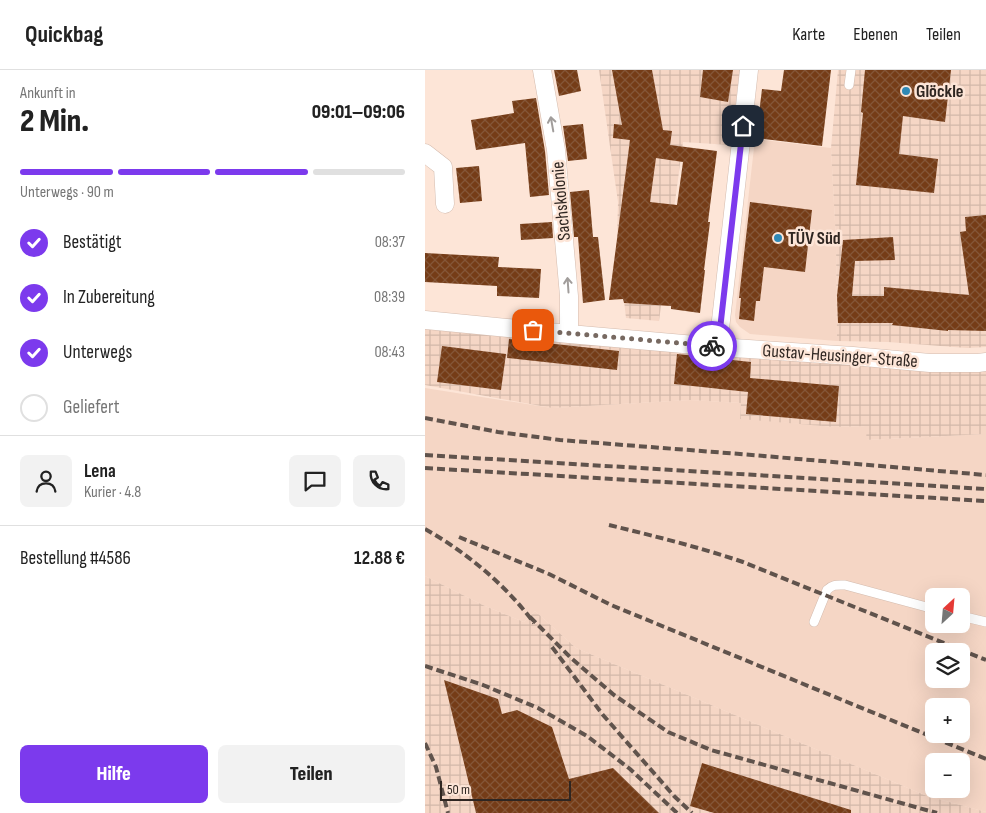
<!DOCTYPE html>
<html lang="de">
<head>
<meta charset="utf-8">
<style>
	body { margin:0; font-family:"Sofia Sans Condensed",sans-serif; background:#f2f2f2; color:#222; height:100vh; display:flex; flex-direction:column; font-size:19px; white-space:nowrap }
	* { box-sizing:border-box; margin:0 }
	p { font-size:16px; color:#767676 }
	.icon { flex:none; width:28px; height:28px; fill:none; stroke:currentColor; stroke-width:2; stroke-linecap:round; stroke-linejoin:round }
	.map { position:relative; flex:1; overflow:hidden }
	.side { display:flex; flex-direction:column; background:#fff; width:425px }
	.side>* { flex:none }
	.needle { width:32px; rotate:26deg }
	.controls { position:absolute; left:500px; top:518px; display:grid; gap:10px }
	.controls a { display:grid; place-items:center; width:45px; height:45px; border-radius:8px; background:#fff; box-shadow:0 5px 20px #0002; font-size:25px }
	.scale { position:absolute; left:15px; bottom:12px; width:131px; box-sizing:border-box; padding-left:5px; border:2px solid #2f2621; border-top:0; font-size:14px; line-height:18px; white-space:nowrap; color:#2f2621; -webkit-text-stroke:4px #fde5d7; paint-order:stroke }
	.pin { position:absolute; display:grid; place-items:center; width:42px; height:42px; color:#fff; margin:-21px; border-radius:10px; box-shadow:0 2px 8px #0006 }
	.courier { position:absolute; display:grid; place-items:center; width:50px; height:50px; margin:-25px; border:4px solid #7c3aed; border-radius:50%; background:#fff; color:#222; box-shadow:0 1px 6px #0007 }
	.overview em { font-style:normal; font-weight:800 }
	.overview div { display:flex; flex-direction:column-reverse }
	.overview { display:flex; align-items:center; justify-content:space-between; height:85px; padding:0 20px }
	h1 { font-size:32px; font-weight:800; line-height:38px }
	.bar { display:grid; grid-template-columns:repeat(4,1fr); gap:8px 5px; align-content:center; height:60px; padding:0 20px }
	.bar i { height:6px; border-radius:4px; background:#e0e0e0 }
	.bar .selected { background:#7c3aed }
	.bar p { grid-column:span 4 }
	.line { display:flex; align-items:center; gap:12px; padding:0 20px; border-top:1px solid #e0e0e0 }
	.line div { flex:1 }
	.round { display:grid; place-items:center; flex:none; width:52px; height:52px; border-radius:8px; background:#f2f2f2 }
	ol { padding:0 20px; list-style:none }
	li { display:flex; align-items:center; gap:15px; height:55px }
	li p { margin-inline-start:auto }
	li .icon { padding:5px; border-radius:50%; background:#7c3aed; color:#fff; stroke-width:4 }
	li:last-child { color:#767676 }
	li i { width:28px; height:28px; border:2px solid #e0e0e0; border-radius:50% }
	.action { display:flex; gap:10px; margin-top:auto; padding:10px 20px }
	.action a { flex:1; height:58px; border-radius:8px; background:#7c3aed; color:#fff; font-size:20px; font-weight:800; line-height:58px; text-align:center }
	.action a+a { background:#f2f2f2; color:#222 }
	header { display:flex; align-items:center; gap:30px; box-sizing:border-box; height:70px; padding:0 25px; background:#fff; border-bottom:1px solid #e0e0e0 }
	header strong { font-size:24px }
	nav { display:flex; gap:28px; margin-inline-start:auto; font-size:18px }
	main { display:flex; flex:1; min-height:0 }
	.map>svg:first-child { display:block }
</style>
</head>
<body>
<header>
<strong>Quickbag</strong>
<nav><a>Karte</a><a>Ebenen</a><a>Teilen</a></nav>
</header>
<main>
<section class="side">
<div class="overview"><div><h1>2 Min.</h1><p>Ankunft in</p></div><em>09:01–09:06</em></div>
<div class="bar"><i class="selected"></i><i class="selected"></i><i class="selected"></i><i></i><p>Unterwegs · 90 m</p></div>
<ol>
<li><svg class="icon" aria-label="check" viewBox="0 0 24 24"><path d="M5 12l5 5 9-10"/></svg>Bestätigt<p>08:37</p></li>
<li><svg class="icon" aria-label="check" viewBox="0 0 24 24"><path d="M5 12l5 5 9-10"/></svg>In Zubereitung<p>08:39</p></li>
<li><svg class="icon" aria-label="check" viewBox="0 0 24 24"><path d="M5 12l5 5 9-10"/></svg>Unterwegs<p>08:43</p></li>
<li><i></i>Geliefert</li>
</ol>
<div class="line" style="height:90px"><a class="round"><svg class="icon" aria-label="person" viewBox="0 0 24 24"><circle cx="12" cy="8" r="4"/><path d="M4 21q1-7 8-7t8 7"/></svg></a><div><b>Lena</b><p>Kurier · 4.8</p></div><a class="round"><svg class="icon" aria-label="chat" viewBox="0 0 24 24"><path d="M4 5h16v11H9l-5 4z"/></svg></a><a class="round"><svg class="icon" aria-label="phone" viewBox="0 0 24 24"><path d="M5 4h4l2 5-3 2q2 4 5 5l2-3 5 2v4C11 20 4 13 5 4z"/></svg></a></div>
<div class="line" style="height:65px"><div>Bestellung #4586</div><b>12.88 €</b></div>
<div class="action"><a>Hilfe</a><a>Teilen</a></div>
</section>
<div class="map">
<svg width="561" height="743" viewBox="0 0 561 743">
	<defs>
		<pattern id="industrial-grid" width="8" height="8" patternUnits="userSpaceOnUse" patternTransform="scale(1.25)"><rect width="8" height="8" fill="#f5d6c5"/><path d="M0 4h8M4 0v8" fill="none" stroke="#d2b8a9"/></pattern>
		<pattern id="building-cross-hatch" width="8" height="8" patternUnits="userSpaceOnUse" patternTransform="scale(1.25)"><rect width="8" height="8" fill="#753c17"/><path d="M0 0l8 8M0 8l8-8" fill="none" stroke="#845638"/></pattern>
	</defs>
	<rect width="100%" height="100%" fill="#fde5d7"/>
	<path fill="#f5d6c5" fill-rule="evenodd" d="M330,69L406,78L411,171L412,271L325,264L315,257L311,252L310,245Z
		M0,318L127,338L265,330L316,333L315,348L409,357L442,356V370L561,364V742L502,726L151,578L110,541L99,552L60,536L0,506ZM509,526H536V554H509ZM509,581H536V609H509ZM509,636H536V664H509ZM509,691H536V719H509Z"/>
	<path fill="url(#industrial-grid)" d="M174,0H315L305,75L258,72L234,251L201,248L192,169L193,132Z
		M413,0H561V277L542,278L463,272L412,271L411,171L406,78Z
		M0,255L561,299V364L441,370L442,356L409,357L315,349L316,333L265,330L127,338L0,315Z
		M0,506L60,536L99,552L110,541L151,578L502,726L561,742V743H0Z"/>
	<path fill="url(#building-cross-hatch)" fill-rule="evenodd" d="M129,0H152L156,21L134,26Z
		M187,0H227L238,60L247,61L245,75L292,81L283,152H285L279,200H280L275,243L246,239V236L199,233L198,229L184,230L205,70L188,68L189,54L197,55ZM231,88L258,92L252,135L225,132Z
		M278,0H308L303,32L275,27Z
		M359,0H406L397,76L331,68L337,19L356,21Z
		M440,0H526L520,52L478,46L474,84L513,89L509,123L431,115L438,43L436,42Z
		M111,28L120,81L124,125L105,127L100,73L51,80L46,50L89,43L87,31Z
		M158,54L162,89L143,91L138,56Z
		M54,96L57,131L35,133L31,98Z
		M164,120L168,167H173L180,230L158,233L153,167H149L145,122Z
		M325,132L387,140L380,202L339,197L335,231H331L329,251L314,249L316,228H314Z
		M561,145V261L523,260V261L467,255L468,253H413L412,226L418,170L468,167L470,190L430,191L427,226H459V217L544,225L535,162L541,161L540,147Z
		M127,152L128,168L96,170L95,154Z
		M0,183L74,187L73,197L116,199L114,228L72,226V216L0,212Z
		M84,269L194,281L192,300L82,288Z
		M17,276L81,284L76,320L12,312Z
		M252,284L326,292L325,308L414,316L411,352L321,344L323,322L249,314Z
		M19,610L73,629L77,644L92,640L127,657L144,709L188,698L234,743H51Z
		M277,693L426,740V743H289L265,736Z"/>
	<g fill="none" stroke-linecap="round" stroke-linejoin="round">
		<defs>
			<path id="lane" d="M424,15L426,0
				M536,546L561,552
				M389,552L402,520C408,514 412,515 420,515L509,539"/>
			<path id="street" d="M117,0L131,80L144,226V264
				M0,83L18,97L20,134
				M0,250L144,264L293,277L428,286L505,293H553L561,292
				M293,277L324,0"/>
		</defs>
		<use href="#lane" stroke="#d4bcaf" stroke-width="10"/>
		<use href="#street" stroke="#d4bcaf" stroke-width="19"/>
		<use href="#lane" stroke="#fff" stroke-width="9"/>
		<use href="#street" stroke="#fff" stroke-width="18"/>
		<path stroke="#60534c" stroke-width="4" stroke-dasharray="8 4" stroke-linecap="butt" d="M0,348L73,362L135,370L315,384L561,405
			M0,385L561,419
			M0,398L561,431
			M184,455C229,466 274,477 318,492L561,590
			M0,459C41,482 81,515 109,553
			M34,467L124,504L186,535L561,689
			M105,547L146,588L189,625L243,662L286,680L512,743
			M127,577L178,645L249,726L267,743
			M0,596L58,615L113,638L162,666L205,699L252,743
			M0,673L11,697L23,743"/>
	</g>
	<defs><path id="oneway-shaft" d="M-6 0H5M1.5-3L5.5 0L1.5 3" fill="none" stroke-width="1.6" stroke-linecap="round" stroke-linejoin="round" transform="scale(1.25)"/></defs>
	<g stroke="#a19d9b">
		<use href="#oneway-shaft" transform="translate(127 54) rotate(-100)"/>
		<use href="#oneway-shaft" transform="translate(143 215) rotate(-94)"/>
	</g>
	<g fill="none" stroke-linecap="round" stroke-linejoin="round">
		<path stroke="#776961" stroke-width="5" stroke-dasharray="0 9" d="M108,260L287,276"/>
		<path stroke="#7c3aed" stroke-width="6" d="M287,276L293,277L318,56"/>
	</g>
	<g fill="#2f89b6" stroke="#fde5d7" stroke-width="2">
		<circle cx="481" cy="21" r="5"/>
		<circle cx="353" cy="168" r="5"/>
	</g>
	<g text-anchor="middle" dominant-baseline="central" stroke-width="5" stroke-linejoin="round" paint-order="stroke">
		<g font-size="18" font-weight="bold" fill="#2f2621" stroke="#fde5d7" text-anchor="start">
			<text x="491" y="21">Glöckle</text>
			<text x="363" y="168">TÜV Süd</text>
		</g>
		<g font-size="18" fill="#2f2621" stroke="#fde5d7">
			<text transform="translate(136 131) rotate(-95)">Sachskolonie</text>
			<text transform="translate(415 286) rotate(4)">Gustav-Heusinger-Straße</text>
		</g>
	</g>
</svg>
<div class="controls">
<a><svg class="needle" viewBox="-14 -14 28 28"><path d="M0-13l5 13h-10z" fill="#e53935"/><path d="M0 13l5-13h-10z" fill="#767676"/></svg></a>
<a><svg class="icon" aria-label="layers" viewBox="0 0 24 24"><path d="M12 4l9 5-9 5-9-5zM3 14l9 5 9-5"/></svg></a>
<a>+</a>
<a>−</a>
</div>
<div class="scale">50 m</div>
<div class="pin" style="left:108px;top:260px;background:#ea580c"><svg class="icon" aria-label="bag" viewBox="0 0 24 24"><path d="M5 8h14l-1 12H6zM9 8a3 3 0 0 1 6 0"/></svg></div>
<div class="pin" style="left:318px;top:56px;background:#1f2937"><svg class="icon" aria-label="home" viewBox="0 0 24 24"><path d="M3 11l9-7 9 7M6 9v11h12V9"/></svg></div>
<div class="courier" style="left:287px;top:276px"><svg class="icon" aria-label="bike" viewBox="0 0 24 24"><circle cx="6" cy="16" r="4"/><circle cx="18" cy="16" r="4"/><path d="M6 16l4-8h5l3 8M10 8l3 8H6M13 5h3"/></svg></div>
</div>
</main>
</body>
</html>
